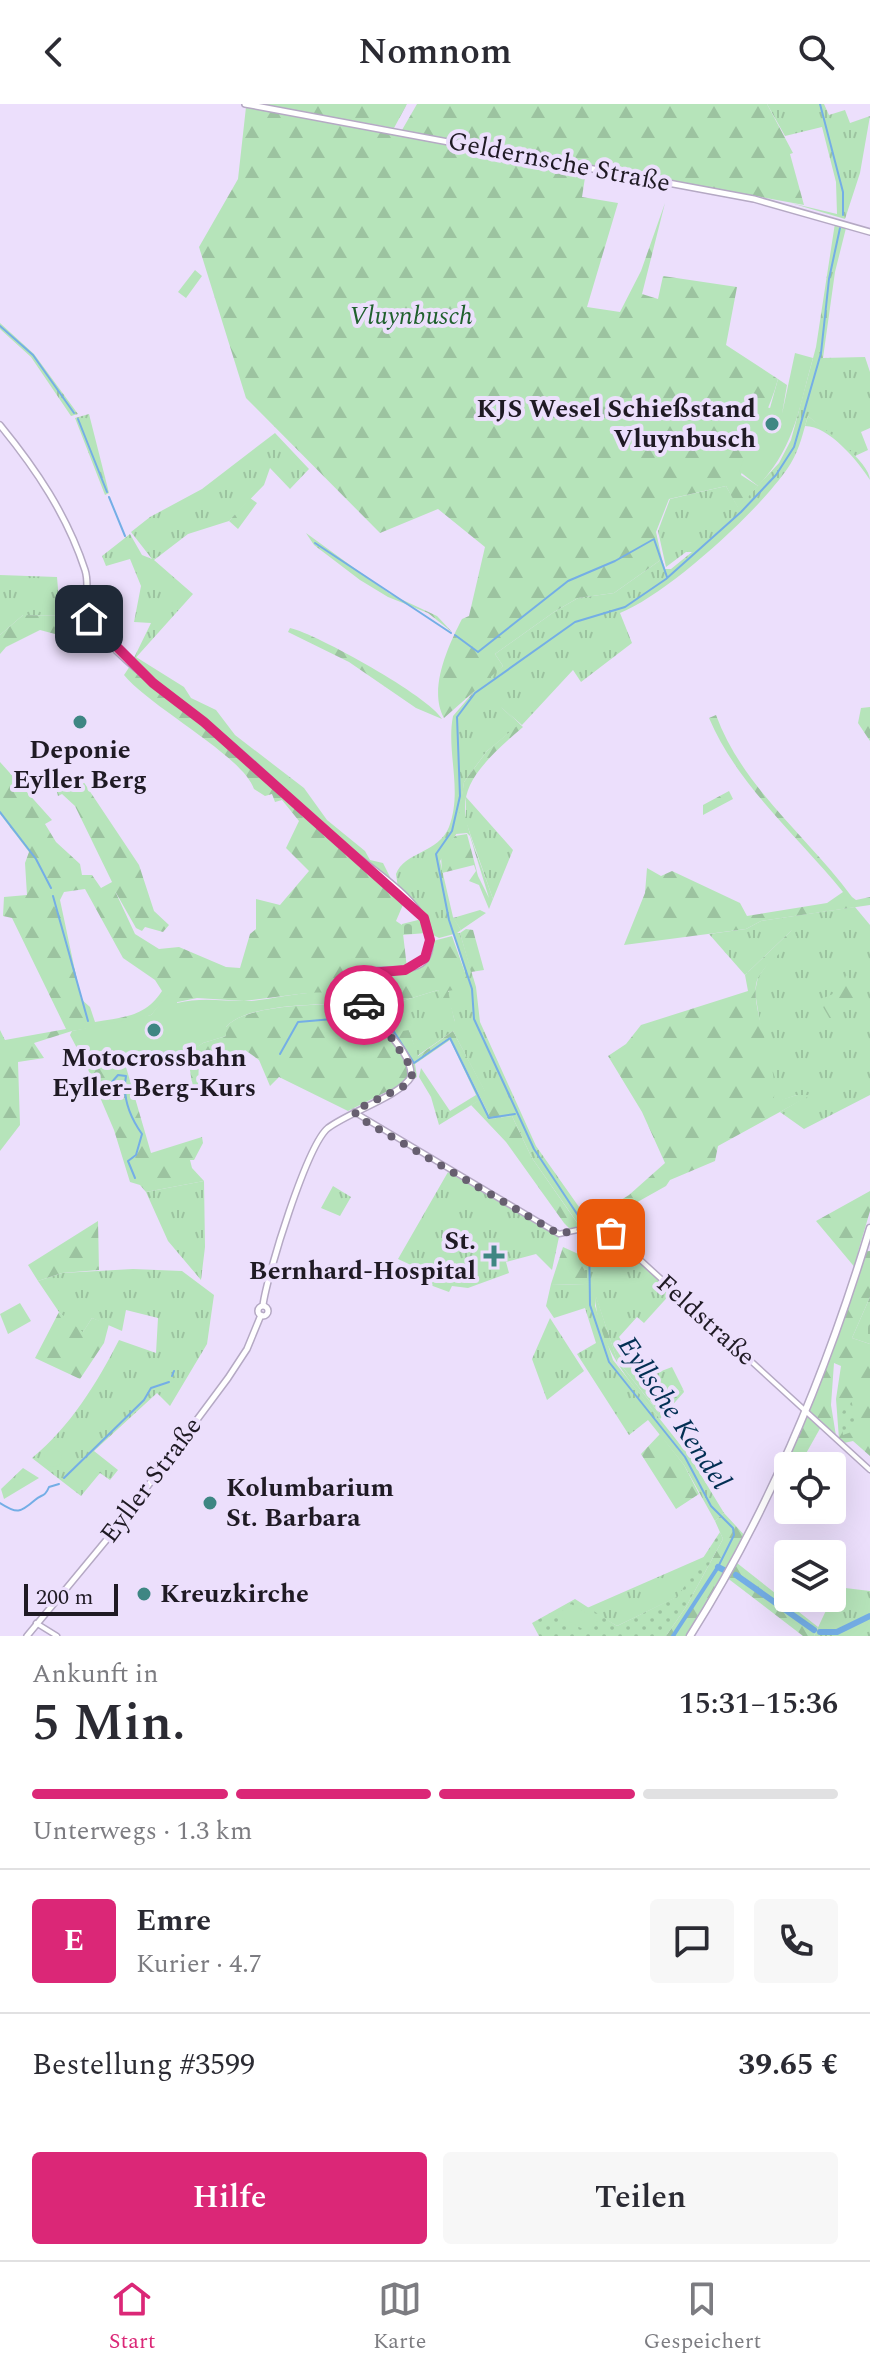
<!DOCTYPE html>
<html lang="de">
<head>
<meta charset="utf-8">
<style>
	body { margin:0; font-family:Spectral,serif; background:#f7f7f7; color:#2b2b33; height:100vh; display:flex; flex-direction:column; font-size:30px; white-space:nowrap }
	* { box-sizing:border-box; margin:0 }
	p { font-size:26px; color:#7c7c81 }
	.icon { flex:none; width:44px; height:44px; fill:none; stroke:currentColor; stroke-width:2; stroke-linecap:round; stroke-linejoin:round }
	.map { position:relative; height:1532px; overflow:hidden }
	.drawer { display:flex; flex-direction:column; background:#fff; flex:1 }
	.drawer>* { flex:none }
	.fabs { position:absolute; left:774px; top:1348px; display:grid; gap:16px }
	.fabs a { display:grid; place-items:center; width:72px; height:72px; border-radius:8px; background:#fff; box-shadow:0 8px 32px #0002; font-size:40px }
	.scale { position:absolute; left:24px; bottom:20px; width:94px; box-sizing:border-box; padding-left:8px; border:4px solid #1f1a24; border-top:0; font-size:22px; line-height:28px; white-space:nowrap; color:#1f1a24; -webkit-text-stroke:6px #ecdffc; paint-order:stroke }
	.pin { position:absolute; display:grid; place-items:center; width:68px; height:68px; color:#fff; margin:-34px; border-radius:16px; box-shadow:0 4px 12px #0006 }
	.courier { position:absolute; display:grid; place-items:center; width:80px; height:80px; margin:-40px; border:6px solid #db2777; border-radius:50%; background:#fff; color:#222; box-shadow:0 2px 10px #0007 }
	.head em { font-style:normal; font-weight:600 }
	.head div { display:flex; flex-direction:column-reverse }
	.head { display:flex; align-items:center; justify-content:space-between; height:136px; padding:0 32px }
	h1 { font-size:52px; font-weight:600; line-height:60px }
	.bar { display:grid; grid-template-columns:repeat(4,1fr); gap:12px 8px; align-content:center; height:96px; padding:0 32px }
	.bar i { height:10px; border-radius:6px; background:#e1e1e2 }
	.bar .active { background:#db2777 }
	.bar p { grid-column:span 4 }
	.line { display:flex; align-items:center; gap:20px; padding:0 32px; border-top:2px solid #e1e1e2 }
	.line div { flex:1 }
	.round { display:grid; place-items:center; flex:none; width:84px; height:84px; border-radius:8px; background:#f7f7f7 }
	.button { display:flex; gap:16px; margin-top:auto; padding:16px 32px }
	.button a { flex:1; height:92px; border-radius:8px; background:#db2777; color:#fff; font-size:32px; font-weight:600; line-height:92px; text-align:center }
	.button a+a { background:#f7f7f7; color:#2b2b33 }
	header { display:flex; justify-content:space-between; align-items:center; height:104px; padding:0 32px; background:#fff; font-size:36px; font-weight:600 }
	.tab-bar { display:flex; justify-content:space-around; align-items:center; height:112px; border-top:2px solid #e1e1e2; background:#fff; font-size:22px; color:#7c7c81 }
	.tab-bar a { display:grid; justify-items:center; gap:4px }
	.tab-bar .active { color:#db2777 }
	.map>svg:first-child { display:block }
</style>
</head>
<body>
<header><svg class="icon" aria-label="back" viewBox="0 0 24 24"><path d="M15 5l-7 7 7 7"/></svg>Nomnom<svg class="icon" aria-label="search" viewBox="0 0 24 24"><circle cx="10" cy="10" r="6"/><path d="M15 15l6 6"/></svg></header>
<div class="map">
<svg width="870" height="1532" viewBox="0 0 870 1532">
	<defs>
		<pattern id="grass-tufts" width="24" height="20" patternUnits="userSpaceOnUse" patternTransform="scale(2)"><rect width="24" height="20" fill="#b6e4ba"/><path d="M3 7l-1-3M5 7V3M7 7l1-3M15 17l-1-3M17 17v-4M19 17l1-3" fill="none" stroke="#9cc3a0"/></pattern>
		<pattern id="forest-firs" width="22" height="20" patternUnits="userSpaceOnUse" patternTransform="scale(2)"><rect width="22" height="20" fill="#b6e4ba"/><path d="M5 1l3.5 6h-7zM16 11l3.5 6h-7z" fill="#9cc3a0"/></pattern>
		<pattern id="cemetery-stones" width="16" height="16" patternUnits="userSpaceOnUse" patternTransform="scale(2)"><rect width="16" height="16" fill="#b6e4ba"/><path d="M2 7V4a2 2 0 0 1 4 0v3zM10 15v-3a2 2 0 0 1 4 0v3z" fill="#9cc3a0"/></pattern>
		<pattern id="garden-dots" width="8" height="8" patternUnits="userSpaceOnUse" patternTransform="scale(2)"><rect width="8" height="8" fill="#b6e4ba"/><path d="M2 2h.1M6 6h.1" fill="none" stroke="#9cc3a0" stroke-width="1.8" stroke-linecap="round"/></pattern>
	</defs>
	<rect width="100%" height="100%" fill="#ecdffc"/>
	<path fill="url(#grass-tufts)" fill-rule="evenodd" d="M767,0H824L829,11L845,6L850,19L870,12L860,69L845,115L791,99L837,110L836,78L822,23L785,32Z
		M835,119L870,130L846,124L835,168L823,254L865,253L870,268V324L861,328L868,346L855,352L808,312C803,328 800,344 791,359C764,403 668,490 620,509L632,539L581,578L573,566L522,621L501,603L519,621L487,647L464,678L458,727L440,757L453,813L461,826L457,829H460L476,883L480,918L536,1042L591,1120L581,1124L532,1054L512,1012L488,1015L478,997L439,1021L431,993L419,973L421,964L450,1007L476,991L450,936L415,960L417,973L411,977L414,968L410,960L377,911L386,902L438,886L455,918L447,889L465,869L454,830L439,834L431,830L425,809L398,784L396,770C404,748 439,749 449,723C463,686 446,648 453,612L483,577L503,562L495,550L554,508L578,494L614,489L662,455L665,465H671L692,448H686L666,463L658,427L670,395L726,382L738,403L779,359L791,336L816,243ZM409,926L417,952L453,927L485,988L490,1013L450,933L414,958Z
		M0,219L34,250L78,310L71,312L31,253L0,225Z
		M89,310L109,389L105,391L75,314Z
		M275,329L309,365L290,385L270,364L264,381L229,417L188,430L154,456L193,490L132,558L151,519L134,518L141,482L130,455L106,462L102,452L130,430L142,451L152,455L131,428L150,413L202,385Z
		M0,471L57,473L59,497L74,502L84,499L85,512L23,511L0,531Z
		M466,693L513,746L493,795L466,718Z
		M855,803L870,821V991L804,1025L780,1008L809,991H797L773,999L755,888L758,873L792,826L745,871L709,830L746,825L761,817Z
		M352,1012L559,1133L552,1166L536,1150L506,1158L509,1169L468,1184L452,1182L449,1188L422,1178L426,1168L398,1155L448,1068Z
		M204,1077L205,1143L201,1176L168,1137L146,1088Z
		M333,1082L351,1093L340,1112L321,1104Z
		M593,1124L608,1128L673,1187L644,1219L637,1213L619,1233L643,1274L672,1263L683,1285L660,1310L617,1256L596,1193L595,1202L613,1256L690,1353L724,1409L715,1417L684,1361L648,1316L629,1331L577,1250L596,1239L585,1204L554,1214L546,1202L551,1180L584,1181L583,1128Z
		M133,1165L182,1167L214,1191L207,1240L170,1302L157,1289L94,1347L118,1366L110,1376L100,1369L81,1392L32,1354C70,1323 97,1279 119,1236L156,1249L158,1214L126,1206L122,1227L92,1214L82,1230L59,1208L38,1177L62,1169Z
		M550,1214L584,1267L547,1296L532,1255Z
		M23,1364L39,1374L4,1395L1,1385Z
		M706,1452L679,1492L617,1522L587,1504Z
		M837,1483L870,1487V1532H814Z"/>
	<path fill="url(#forest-firs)" fill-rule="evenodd" d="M259,0H407L394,24Z
		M417,0H767L793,49L790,50L804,101L402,26Z
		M246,3L586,67L582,93L618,99L587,203L620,208L641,167L665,99L642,190L658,195L663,172L737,183L726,241L778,275C769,309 751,337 741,371L758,382L738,404L726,382L669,395L656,428L662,455L614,489L578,494L554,508L495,550L503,562L444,614C428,586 448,542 462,515L469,512L485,443L438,405L380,429L246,294L199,143L238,75Z
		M808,312C823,324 870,358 870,376C858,357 829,322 805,322Z
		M250,394L257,399L238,425L229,417Z
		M306,429L390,490L437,512L452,528L428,509L388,493L360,476L314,441Z
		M23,511L85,512L107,537L94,548L85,538L40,526L6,543L0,550V531Z
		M290,524C317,530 430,593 442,615L416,604L349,558L288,528Z
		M136,553L184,583L191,594L216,606L235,631L304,684L327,716L365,747L370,756L383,759L393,779L382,771L379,775L405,796L396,817L402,821L407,864L364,867L348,874L353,878L355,899C376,917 403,942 410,972L406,978L348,1007L279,973L270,982L259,956L245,946L239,951L234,947L226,952L220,949L199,953L198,987L193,986L188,953L175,951L126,963L151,1049L202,1033L203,1039L194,1056H190L192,1064L204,1077L146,1088L140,1081L130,1078L114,1026L87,963L139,948L191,947L203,939L226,932V923C243,902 312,900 339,901L333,891L307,889L244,897L197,894L159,902L151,911L133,917L72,927L34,939L44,954L18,958L20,1021L0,1047V926L5,936L66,925L12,814L3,812L4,793L27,791L25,759L29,748L0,710V658L52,716L45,720L56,738L80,760L82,771H92L101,784L112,778L75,702L62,690L58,692L55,680L44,676L45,669L83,677L139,761L154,807L169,821L163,828L145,823L142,827L136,824L115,787L135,830L159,845L179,843L226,863L240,864L250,830L256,825V795L280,801L309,767L286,744L299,717L282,696L275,698L272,690L265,692L254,685C243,652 150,603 124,571ZM85,785L123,854L155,876L162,887C145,913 124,913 95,918L90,903L81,895L60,796L64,788Z
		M491,592L523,623C441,693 461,701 493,795L489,805L479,781L469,777L476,767L474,761L442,769L441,751L455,732L467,730L478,772L489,794L470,732L467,729L456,730L464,678L487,647L518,621Z
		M870,603V637L858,619L861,604Z
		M716,611C743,684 807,732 852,793L856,796L870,793V801L761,817L746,825L624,841L645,789L647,764L661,772L672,767L740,799L747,812L827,799L843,788C797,731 738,682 709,614Z
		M729,687L733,695L703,711V701Z
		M480,806L486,809L461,826L453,814Z
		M466,825L473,826L484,866L471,868L460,829Z
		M792,826L797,833C786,845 765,860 758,874C746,900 782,965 773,998L797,991H811L718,1042L715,1057L670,1076L666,1082L600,1119L591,1120L589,1116L629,1091L665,1059L642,1008L608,952L626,940L641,921L748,887L745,871Z
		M452,832L468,877L465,884L448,887L455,919L452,920L438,886L386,902L377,911C365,900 355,889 359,873L412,866L420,861L433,837Z
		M846,871L868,895L830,915L819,896L842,886Z
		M409,926L418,952L453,927L485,987L500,986L511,1010L490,1013L450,933L414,958L395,928Z
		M479,996L489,1015L512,1012L532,1054L580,1123L570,1125L564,1119L506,1038L471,1001Z
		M870,1087V1107L858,1148L870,1147V1193L852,1234L870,1240V1352L853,1337L844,1339L839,1335L836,1295L841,1262L834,1259L831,1301L836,1332L822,1321L799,1362H788V1377L780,1374L785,1357L857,1166L816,1117Z
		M98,1117L99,1166L62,1169L38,1177L28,1161Z
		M563,1143L585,1153V1181L551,1180Z
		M595,1189L617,1256L659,1309L683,1285L684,1288L660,1315C629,1277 596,1240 595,1189Z
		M59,1208L83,1228L92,1214L109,1220L104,1239L80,1275L35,1254Z
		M660,1330L684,1361L699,1390L676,1405L641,1350Z
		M724,1409L747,1434L727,1470L737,1459L818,1523L814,1532H803L726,1473L689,1532H666L686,1503L723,1435L715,1417Z"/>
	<path fill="url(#cemetery-stones)" d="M422,815L426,829L402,831V820Z
		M870,1193V1240L852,1234Z"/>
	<path fill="url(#garden-dots)" d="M851,1294L857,1326L843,1331L841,1310Z
		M720,1428L723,1435L686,1503L666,1532H539L532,1519L575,1495L617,1522L678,1492Z"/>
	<path fill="#b6e4ba" d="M195,166L202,172L186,194L178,188Z
		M795,249L813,254C799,304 795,343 758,382L739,367L749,342C744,325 748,316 758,301L770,304L778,275L787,281L782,310Z
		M169,889L177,890V899C201,893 221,897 245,897C269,898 327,878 343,896L339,901C313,899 243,902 226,923V932L203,939L192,947L139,948L87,963L70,931L72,927L151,911Z
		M20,1199L31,1217L8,1230L0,1210Z
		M44 1354a9 9 0 1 1 18 0a9 9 0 1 1-18 0Z
		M571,1500L598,1516L588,1528L557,1511Z"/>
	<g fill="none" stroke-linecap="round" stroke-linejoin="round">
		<path stroke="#74aee6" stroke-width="2" d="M820,0L843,88V111
			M0,222L33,251L74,309
			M78,315L107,388
			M109,393L125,432
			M315,439L451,529
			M455,531L478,548L568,477L615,457L654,435L667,473
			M0,708L36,755L51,784
			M53,792L88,917
			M382,909L414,959L450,934L489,1014L515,1010
			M280,950L298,918L368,912
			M105,986L118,971L126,972C122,993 130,1013 142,1030L136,1051L128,1057L135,1074
			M172,1272L174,1267
			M64,1374L144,1296L151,1284L169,1278
			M0,1399C17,1410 20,1409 35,1396C42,1390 45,1393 49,1383L59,1380
			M718,1463L734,1431L733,1424L711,1402L685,1353L609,1258L590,1201L589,1128L534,1045L474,915L472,885L449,816L436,750L452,727L460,692L457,613L475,589L575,518L625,503L666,475L741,408L776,371L794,343L821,249L829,175L840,124"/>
		<path stroke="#74aee6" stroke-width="4" d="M673,1532L718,1463"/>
		<path stroke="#74aee6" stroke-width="6" d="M718,1463L724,1466
			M736,1471L814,1526
			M820,1528H837L870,1512"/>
		<defs>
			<path id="tertiary" d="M354,1008L559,1130L596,1122L611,1129L870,1366
				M36,1519L57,1532"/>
			<path id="secondary" d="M245,0L754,95L870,128
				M0,321C36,365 67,411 85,466C91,484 81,504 92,519C117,554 158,581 191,608C240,646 286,690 332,733C360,759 427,795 430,835C433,885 368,853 355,876C356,911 413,938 411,973C400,992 349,1008 328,1024C307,1041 267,1171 263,1201
				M258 1207a5 5 0 1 1 10 0a5 5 0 1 1-10 0Z
				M27,1532L118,1422L228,1274L247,1245L261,1211"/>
			<path id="primary" d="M690,1532C770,1406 827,1267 870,1124"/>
		</defs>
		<use href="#tertiary" stroke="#b5a9c4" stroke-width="7"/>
		<use href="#secondary" stroke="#b5a9c4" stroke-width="8"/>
		<use href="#primary" stroke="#b5a9c4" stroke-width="9"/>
		<use href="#tertiary" stroke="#fff" stroke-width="4"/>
		<use href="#secondary" stroke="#fff" stroke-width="5"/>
		<use href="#primary" stroke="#fff" stroke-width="6"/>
	</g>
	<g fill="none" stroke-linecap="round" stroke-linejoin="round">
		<path stroke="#675f70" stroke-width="8" stroke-dasharray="0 14.4" d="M364,901L380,917L411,963L412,971L404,982L354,1007L358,1013L559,1130L596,1122L611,1129"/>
		<path stroke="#db2777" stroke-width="10" d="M89,515L153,579L204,618L424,814L430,836L425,854L405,866L358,870L355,884L364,901"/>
	</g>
	<g fill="#3e8683" stroke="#ecdffc" stroke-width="3">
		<circle cx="772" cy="320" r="8"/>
		<circle cx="80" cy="618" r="8"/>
		<circle cx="154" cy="926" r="8"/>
		<path d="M490 1140h8v8h8v8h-8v8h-8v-8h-8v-8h8z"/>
		<circle cx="210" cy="1399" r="8"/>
		<circle cx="144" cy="1490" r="8"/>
	</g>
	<g text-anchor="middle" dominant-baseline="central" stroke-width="8" stroke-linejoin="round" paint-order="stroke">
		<g font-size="26" fill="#1f1a24" stroke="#ecdffc">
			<text transform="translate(559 58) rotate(11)">Geldernsche Straße</text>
			<text transform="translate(706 1216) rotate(42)">Feldstraße</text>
			<text transform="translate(151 1376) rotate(-53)">Eyller Straße</text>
		</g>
		<g font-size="26" font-style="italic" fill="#1f602d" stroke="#ecdffc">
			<text x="411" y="212">Vluynbusch</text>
		</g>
		<g font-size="26" font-weight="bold" fill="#1f1a24" stroke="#ecdffc" text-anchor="end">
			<text x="756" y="305">KJS Wesel Schießstand<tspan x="756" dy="30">Vluynbusch</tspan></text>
			<text x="80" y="646" text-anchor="middle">Deponie<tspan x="80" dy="30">Eyller Berg</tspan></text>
			<text x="154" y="954" text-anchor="middle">Motocrossbahn<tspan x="154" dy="30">Eyller-Berg-Kurs</tspan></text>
			<text x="476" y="1137">St.<tspan x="476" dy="30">Bernhard-Hospital</tspan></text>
			<text x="226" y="1384" text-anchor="start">Kolumbarium<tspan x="226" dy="30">St. Barbara</tspan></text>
			<text x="160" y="1490" text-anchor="start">Kreuzkirche</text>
		</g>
		<g font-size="28" font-style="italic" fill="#022f53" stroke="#ecdffc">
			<text transform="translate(674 1309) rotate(56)">Eyllsche Kendel</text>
		</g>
	</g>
</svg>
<div class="fabs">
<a><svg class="icon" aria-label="locate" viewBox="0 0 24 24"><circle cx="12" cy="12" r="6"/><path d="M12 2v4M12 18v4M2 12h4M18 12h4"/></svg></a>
<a><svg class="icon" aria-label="layers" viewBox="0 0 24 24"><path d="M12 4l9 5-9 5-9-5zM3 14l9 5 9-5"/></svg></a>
</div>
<div class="scale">200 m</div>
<div class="pin" style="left:611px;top:1129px;background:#ea580c"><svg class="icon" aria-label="bag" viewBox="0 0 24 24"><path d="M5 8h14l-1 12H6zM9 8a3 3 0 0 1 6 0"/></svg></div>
<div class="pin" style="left:89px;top:515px;background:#1f2937"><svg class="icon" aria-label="home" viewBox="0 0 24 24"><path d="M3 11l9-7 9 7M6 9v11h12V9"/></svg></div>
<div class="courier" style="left:364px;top:901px"><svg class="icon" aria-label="car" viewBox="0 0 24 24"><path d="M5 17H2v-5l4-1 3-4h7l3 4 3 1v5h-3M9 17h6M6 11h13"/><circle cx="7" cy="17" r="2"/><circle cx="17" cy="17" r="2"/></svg></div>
</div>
<section class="drawer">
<div class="head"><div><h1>5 Min.</h1><p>Ankunft in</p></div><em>15:31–15:36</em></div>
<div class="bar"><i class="active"></i><i class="active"></i><i class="active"></i><i></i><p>Unterwegs · 1.3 km</p></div>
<div class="line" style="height:144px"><b class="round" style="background:#db2777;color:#fff">E</b><div><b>Emre</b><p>Kurier · 4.7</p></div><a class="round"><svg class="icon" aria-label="chat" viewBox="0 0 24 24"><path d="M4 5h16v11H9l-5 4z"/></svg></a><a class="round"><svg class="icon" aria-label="phone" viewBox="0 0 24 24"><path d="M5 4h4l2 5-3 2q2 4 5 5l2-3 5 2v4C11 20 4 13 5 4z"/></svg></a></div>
<div class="line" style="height:104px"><div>Bestellung #3599</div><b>39.65 €</b></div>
<div class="button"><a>Hilfe</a><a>Teilen</a></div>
</section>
<nav class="tab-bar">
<a class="active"><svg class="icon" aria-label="home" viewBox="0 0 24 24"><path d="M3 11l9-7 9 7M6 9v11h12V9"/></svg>Start</a>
<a><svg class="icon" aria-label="map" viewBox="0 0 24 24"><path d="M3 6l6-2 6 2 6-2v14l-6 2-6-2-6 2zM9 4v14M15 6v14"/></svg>Karte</a>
<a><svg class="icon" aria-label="saved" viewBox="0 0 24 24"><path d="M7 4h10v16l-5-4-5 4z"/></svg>Gespeichert</a>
</nav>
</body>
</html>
